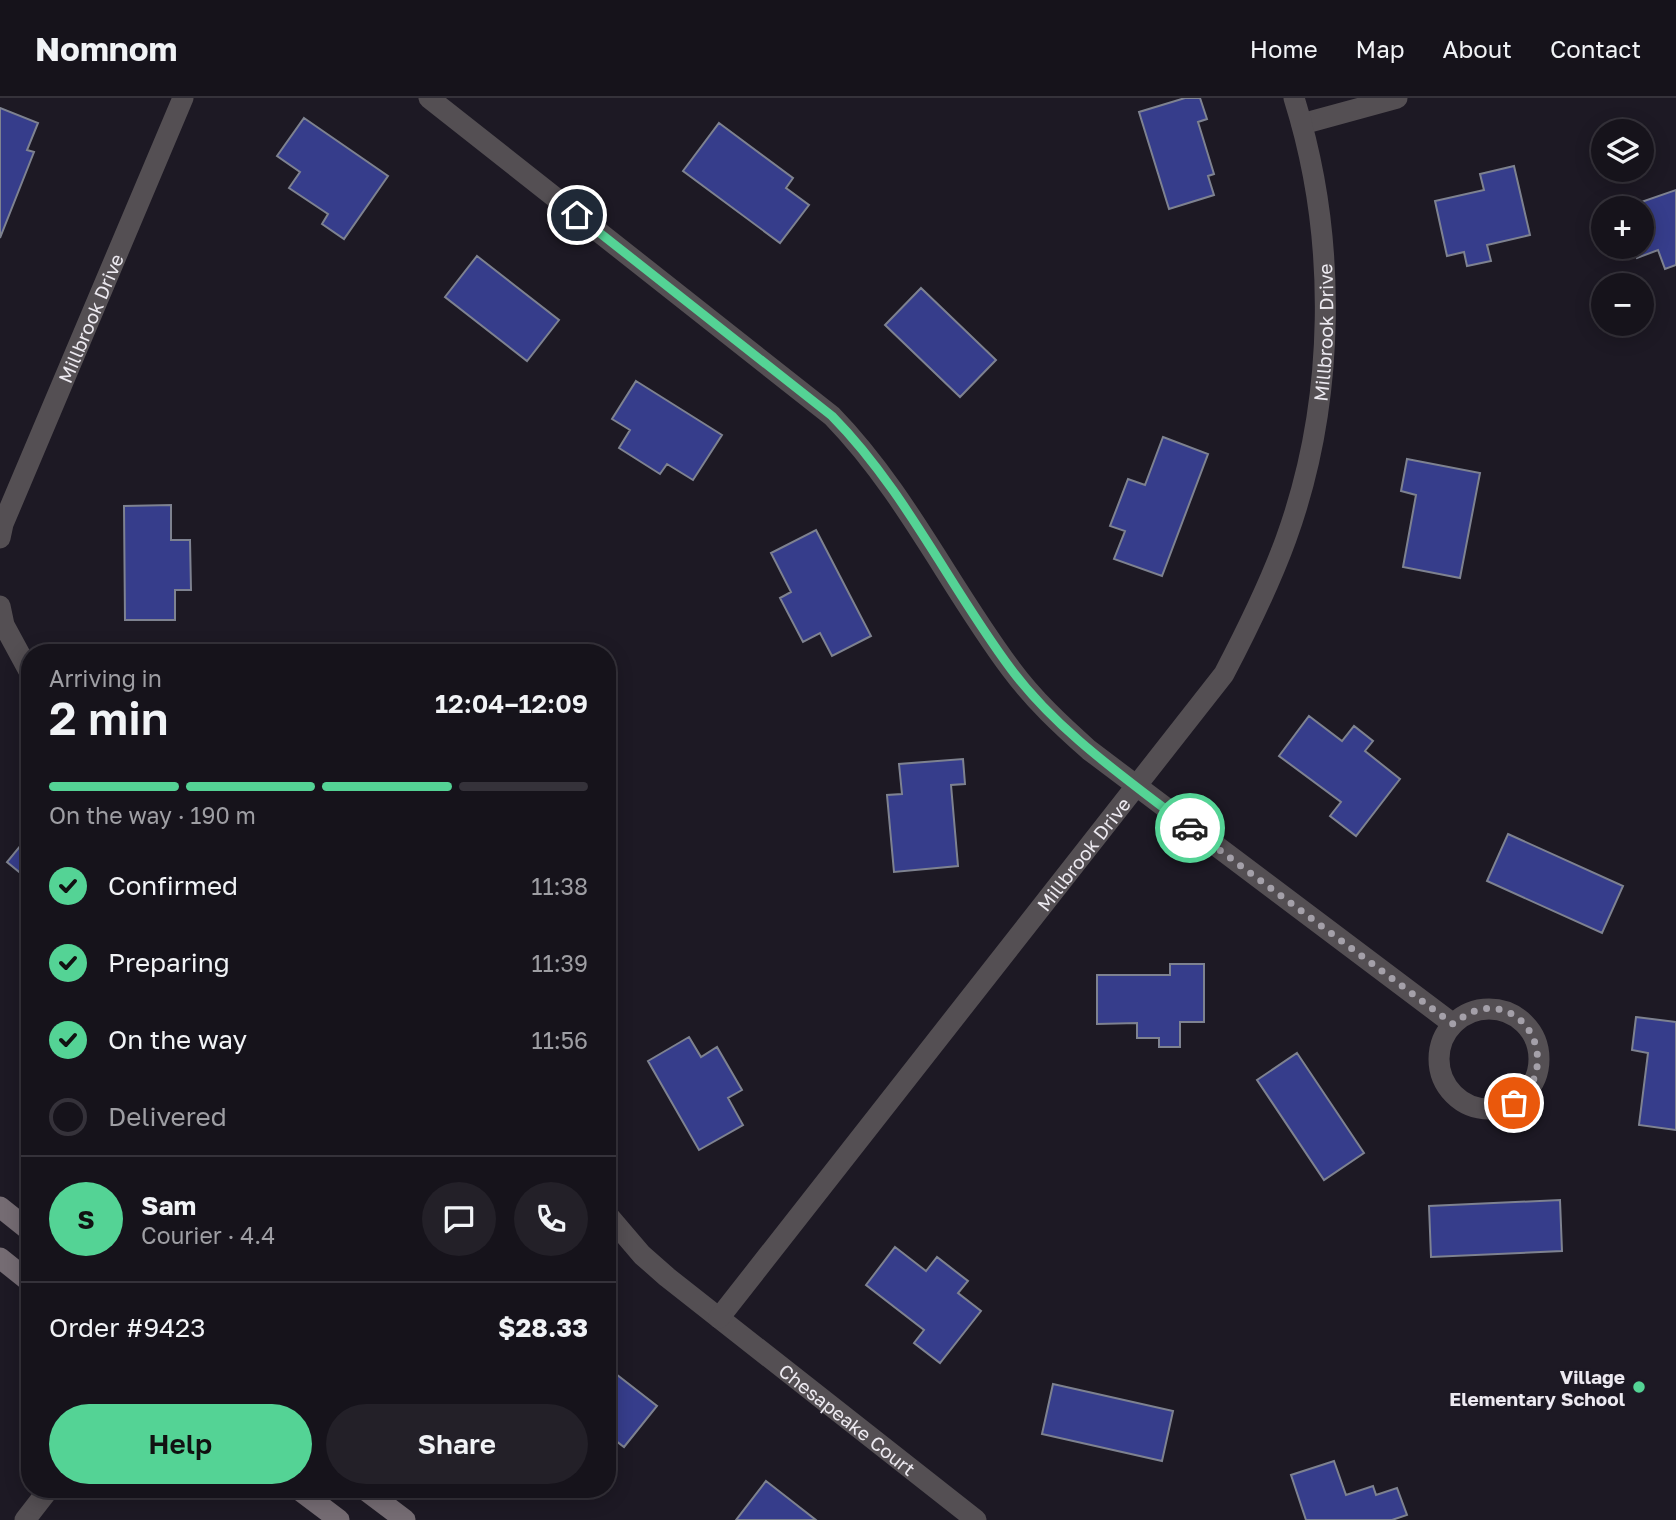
<!DOCTYPE html>
<html lang="en">
<head>
<meta charset="utf-8">
<style>
	body { margin:0; font-family:"Golos Text",sans-serif; background:#232028; color:#f1f3f6; height:100vh; display:flex; flex-direction:column; font-size:26px; white-space:nowrap }
	* { box-sizing:border-box; margin:0 }
	p { font-size:23px; color:#9e9ea3 }
	.icon { flex:none; width:38px; height:38px; fill:none; stroke:currentColor; stroke-width:2; stroke-linecap:round; stroke-linejoin:round }
	.map { position:relative; flex:1; overflow:hidden }
	.details { position:absolute; left:21px; top:546px; width:595px; height:854px; display:flex; flex-direction:column; background:#16131b; border-radius:28px; box-shadow:0 4px 18px #0003,0 0 0 2px #35323a }
	.details>* { flex:none }
	.controls { position:absolute; left:1591px; top:21px; display:grid; gap:14px }
	.controls a { display:grid; place-items:center; width:63px; height:63px; border-radius:50%; background:#16131b; box-shadow:0 4px 18px #0003,0 0 0 2px #35323a; font-size:35px }
	.pin { position:absolute; display:grid; place-items:center; width:60px; height:60px; color:#fff; margin:-30px; border:4px solid #fff; border-radius:50%; box-shadow:0 2px 7px #0007 }
	.courier { position:absolute; display:grid; place-items:center; width:70px; height:70px; margin:-35px; border:5px solid #54d395; border-radius:50%; background:#fff; color:#222; box-shadow:0 2px 9px #0007 }
	.headline em { font-style:normal; font-weight:600 }
	.headline div { display:flex; flex-direction:column-reverse }
	.headline { display:flex; align-items:center; justify-content:space-between; height:119px; padding:0 28px }
	h1 { font-size:46px; font-weight:600; line-height:52px }
	.bar { display:grid; grid-template-columns:repeat(4,1fr); gap:10px 7px; align-content:center; height:84px; padding:0 28px }
	.bar i { height:9px; border-radius:5px; background:#35323a }
	.bar .on { background:#54d395 }
	.bar p { grid-column:span 4 }
	.line { display:flex; align-items:center; gap:18px; padding:0 28px; border-top:2px solid #35323a }
	.line div { flex:1 }
	.round { display:grid; place-items:center; flex:none; width:74px; height:74px; border-radius:37px; background:#232028 }
	ol { padding:0 28px; list-style:none }
	li { display:flex; align-items:center; gap:21px; height:77px }
	li p { margin-inline-start:auto }
	li .icon { padding:7px; border-radius:50%; background:#54d395; color:#111; stroke-width:4 }
	li:last-child { color:#9e9ea3 }
	li i { width:38px; height:38px; border:4px solid #35323a; border-radius:50% }
	.primary-button { display:flex; gap:14px; margin-top:auto; padding:14px 28px }
	.primary-button a { flex:1; height:80px; border-radius:42px; background:#54d395; color:#111; font-size:28px; font-weight:600; line-height:80px; text-align:center }
	.primary-button a+a { background:#232028; color:#f1f3f6 }
	header { display:flex; align-items:center; gap:42px; box-sizing:border-box; height:98px; padding:0 35px; background:#16131b; border-bottom:2px solid #35323a }
	header strong { font-size:33px }
	nav { display:flex; gap:38px; margin-inline-start:auto; font-size:24px }
	.map>svg:first-child { display:block }
</style>
</head>
<body>
<header>
<strong>Nomnom</strong>
<nav><a>Home</a><a>Map</a><a>About</a><a>Contact</a></nav>
</header>
<div class="map">
<svg width="1676" height="1422" viewBox="0 0 1676 1422">
	<rect width="100%" height="100%" fill="#1d1924"/>
	<path fill="#363d8b" stroke="#7e8290" stroke-width="2" d="M1185,0H1200L1207,21L1198,24L1214,76L1208,78L1214,97L1169,111L1139,14Z
		M0,10L38,25L27,52L34,54L0,140Z
		M304,20L388,78L344,141L322,126L328,116L289,90L300,74L277,58Z
		M719,25L793,80L786,90L809,107L780,145L683,73Z
		M1514,68L1530,137L1487,147L1491,163L1467,168L1464,154L1447,158L1435,103L1484,92L1480,76Z
		M1676,92V167L1665,171L1658,152L1637,160L1633,149H1642V110H1624Z
		M477,158L559,222L527,263L445,199Z
		M921,190L996,262L960,299L885,227Z
		M636,283L722,337L693,382L667,366L660,376L619,350L630,332L612,321Z
		M1163,339L1208,356L1162,478L1114,461L1125,433L1110,428L1128,381L1145,387Z
		M1407,361L1480,375L1460,480L1403,469L1416,397L1401,393Z
		M171,407V442H190L191,492H175V522H125L124,408Z
		M816,432L871,538L832,558L820,535L803,544L780,500L791,494L771,455Z
		M1309,618L1342,643L1354,628L1373,643L1365,653L1400,681L1356,738L1330,718L1341,704L1279,658Z
		M963,661L965,686L951,687L958,768L894,774L887,697L902,696L899,666Z
		M30,736V783L7,764Z
		M1508,736L1623,788L1602,835L1487,783Z
		M1170,866H1204V924H1180V949H1159V940H1137V925L1097,926V877H1170Z
		M1636,919L1676,924V1032L1639,1027L1648,955L1632,952Z
		M689,939L701,959L717,949L742,992L728,1000L743,1027L699,1052L648,963Z
		M1297,955L1364,1055L1324,1082L1257,982Z
		M1560,1102L1562,1153L1431,1159L1429,1108Z
		M895,1149L926,1173L937,1159L968,1183L958,1195L981,1213L940,1265L914,1245L924,1232L866,1187Z
		M607,1269L657,1308L624,1349L607,1336Z
		M1053,1286L1173,1313L1162,1363L1042,1336Z
		M1334,1363L1346,1397L1373,1388L1376,1397L1397,1390L1407,1417L1392,1422H1306L1291,1377Z
		M766,1383L816,1422H736Z"/>
	<g fill="none" stroke-linecap="round" stroke-linejoin="round">
		<g stroke="#544f53" stroke-width="21">
			<path d="M429,0L832,318C905,393 949,488 1011,571C1034,602 1061,627 1089,652L1453,926"/>
			<path d="M1302,26L1397,0"/>
			<path id="s1" d="M0,440L3,426L183,0"/>
			<path d="M0,508L4,527L30,575"/>
			<circle cx="1489" cy="961" r="50"/>
			<path id="s2" d="M607,1116L642,1157L667,1179L976,1422"/>
			<path id="s3" d="M719,1220L1224,576C1247,532 1269,488 1286,441C1336,303 1338,140 1294,0"/>
			<path d="M25,1422L49,1391"/>
		</g>
		<path stroke="#756c73" stroke-width="21" d="M0,1109L30,1133
			M0,1160L30,1184
			M298,1391L339,1422
			M364,1391L405,1422"/>
	</g>
	<g fill="none" stroke-linecap="round" stroke-linejoin="round">
		<path stroke="#a4a0a9" stroke-width="7" stroke-dasharray="0 12.6" d="M1190,730L1453,926C1459,922 1465,917 1472,914C1527,893 1564,970 1514,1005"/>
		<path stroke="#54d395" stroke-width="9" d="M577,117L832,318C905,392 949,488 1011,571C1059,635 1127,681 1190,730"/>
	</g>
	<circle fill="#54d395" stroke="#1d1924" stroke-width="2.5" cx="1639" cy="1289" r="7"/>
	<g text-anchor="middle" dominant-baseline="central" stroke-width="5" stroke-linejoin="round" paint-order="stroke">
		<g font-size="19" fill="#ece9f0" stroke="#1d1924">
			<text stroke="none"><textPath href="#s1" startOffset="238">Millbrook Drive</textPath></text>
			<text stroke="none"><textPath href="#s3" startOffset="1178">Millbrook Drive</textPath></text>
			<text stroke="none"><textPath href="#s3" startOffset="590">Millbrook Drive</textPath></text>
			<text stroke="none"><textPath href="#s2" startOffset="317">Chesapeake Court</textPath></text>
		</g>
		<g font-size="19" font-weight="bold" fill="#ece9f0" stroke="#1d1924" text-anchor="end">
			<text x="1625" y="1278">Village<tspan x="1625" dy="22">Elementary School</tspan></text>
		</g>
	</g>
</svg>
<div class="controls">
<a><svg class="icon" aria-label="layers" viewBox="0 0 24 24"><path d="M12 4l9 5-9 5-9-5zM3 14l9 5 9-5"/></svg></a>
<a>+</a>
<a>−</a>
</div>
<div class="pin" style="left:1514px;top:1005px;background:#ea580c"><svg class="icon" aria-label="bag" viewBox="0 0 24 24"><path d="M5 8h14l-1 12H6zM9 8a3 3 0 0 1 6 0"/></svg></div>
<div class="pin" style="left:577px;top:117px;background:#1f2937"><svg class="icon" aria-label="home" viewBox="0 0 24 24"><path d="M3 11l9-7 9 7M6 9v11h12V9"/></svg></div>
<div class="courier" style="left:1190px;top:730px"><svg class="icon" aria-label="car" viewBox="0 0 24 24"><path d="M5 17H2v-5l4-1 3-4h7l3 4 3 1v5h-3M9 17h6M6 11h13"/><circle cx="7" cy="17" r="2"/><circle cx="17" cy="17" r="2"/></svg></div>
<section class="details">
<div class="headline"><div><h1>2 min</h1><p>Arriving in</p></div><em>12:04–12:09</em></div>
<div class="bar"><i class="on"></i><i class="on"></i><i class="on"></i><i></i><p>On the way · 190 m</p></div>
<ol>
<li><svg class="icon" aria-label="check" viewBox="0 0 24 24"><path d="M5 12l5 5 9-10"/></svg>Confirmed<p>11:38</p></li>
<li><svg class="icon" aria-label="check" viewBox="0 0 24 24"><path d="M5 12l5 5 9-10"/></svg>Preparing<p>11:39</p></li>
<li><svg class="icon" aria-label="check" viewBox="0 0 24 24"><path d="M5 12l5 5 9-10"/></svg>On the way<p>11:56</p></li>
<li><i></i>Delivered</li>
</ol>
<div class="line" style="height:126px"><b class="round" style="background:#54d395;color:#111">S</b><div><b>Sam</b><p>Courier · 4.4</p></div><a class="round"><svg class="icon" aria-label="chat" viewBox="0 0 24 24"><path d="M4 5h16v11H9l-5 4z"/></svg></a><a class="round"><svg class="icon" aria-label="phone" viewBox="0 0 24 24"><path d="M5 4h4l2 5-3 2q2 4 5 5l2-3 5 2v4C11 20 4 13 5 4z"/></svg></a></div>
<div class="line" style="height:91px"><div>Order #9423</div><b>$28.33</b></div>
<div class="primary-button"><a>Help</a><a>Share</a></div>
</section>
</div>
</body>
</html>
